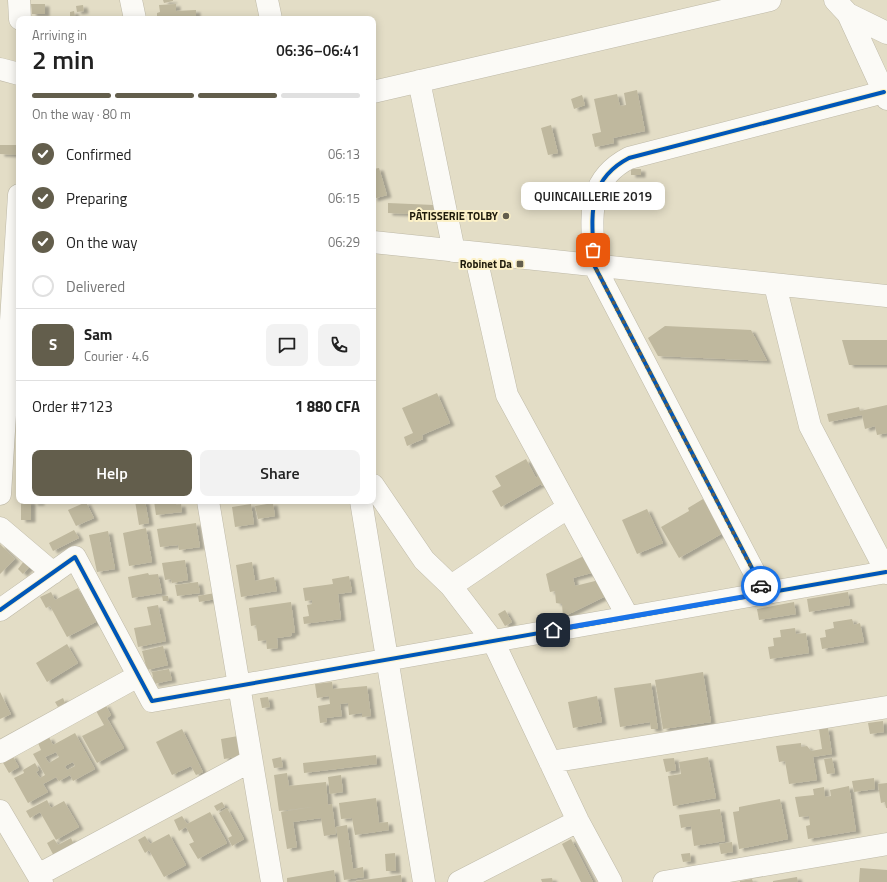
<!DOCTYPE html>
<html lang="en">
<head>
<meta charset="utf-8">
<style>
	body { margin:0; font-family:"Titillium Web",sans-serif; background:#f2f2f2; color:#222; height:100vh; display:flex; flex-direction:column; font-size:15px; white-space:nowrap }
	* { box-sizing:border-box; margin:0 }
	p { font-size:13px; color:#767676 }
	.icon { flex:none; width:22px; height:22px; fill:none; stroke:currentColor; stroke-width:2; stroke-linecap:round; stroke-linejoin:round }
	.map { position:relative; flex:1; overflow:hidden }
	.drawer { position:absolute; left:16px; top:16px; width:360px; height:488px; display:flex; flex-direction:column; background:#fff; border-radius:8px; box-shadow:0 2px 10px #0003 }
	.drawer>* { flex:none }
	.pin { position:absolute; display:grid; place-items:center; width:34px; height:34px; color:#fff; margin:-17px; border-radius:8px; box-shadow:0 2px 6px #0006 }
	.courier { position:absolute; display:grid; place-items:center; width:40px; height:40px; margin:-20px; border:3px solid #1a73e8; border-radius:50%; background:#fff; color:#222; box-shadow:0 1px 5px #0007 }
	.bubble { position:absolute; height:28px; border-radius:8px; background:#fff; box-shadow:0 2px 10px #0003; font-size:13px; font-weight:600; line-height:28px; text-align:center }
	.headline em { font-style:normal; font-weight:600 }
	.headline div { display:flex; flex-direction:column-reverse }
	.headline { display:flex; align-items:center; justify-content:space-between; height:68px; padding:0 16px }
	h1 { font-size:26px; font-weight:600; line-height:30px }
	.bar { display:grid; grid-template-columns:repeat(4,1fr); gap:6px 4px; align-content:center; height:48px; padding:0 16px }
	.bar i { height:5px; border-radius:3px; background:#e0e0e0 }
	.bar .on { background:#635e4c }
	.bar p { grid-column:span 4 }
	.line { display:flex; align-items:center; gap:10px; padding:0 16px; border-top:1px solid #e0e0e0 }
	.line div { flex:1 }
	.round { display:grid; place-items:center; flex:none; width:42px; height:42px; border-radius:8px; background:#f2f2f2 }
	ol { padding:0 16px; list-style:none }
	li { display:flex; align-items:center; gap:12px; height:44px }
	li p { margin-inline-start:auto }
	li .icon { padding:4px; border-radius:50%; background:#635e4c; color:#fff; stroke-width:4 }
	li:last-child { color:#767676 }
	li i { width:22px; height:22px; border:2px solid #e0e0e0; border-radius:50% }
	.cta { display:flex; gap:8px; margin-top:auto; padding:8px 16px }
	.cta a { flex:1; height:46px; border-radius:8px; background:#635e4c; color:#fff; font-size:16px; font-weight:600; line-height:46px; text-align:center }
	.cta a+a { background:#f2f2f2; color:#222 }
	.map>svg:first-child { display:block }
</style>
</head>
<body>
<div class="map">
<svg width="887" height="882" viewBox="0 0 887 882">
	<defs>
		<filter id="shadow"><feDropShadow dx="4.5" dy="2.5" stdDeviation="1" flood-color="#0004"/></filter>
	</defs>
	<rect width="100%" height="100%" fill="#e3ddc6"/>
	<path fill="#bfb89e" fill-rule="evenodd" filter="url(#shadow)" d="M163,0H173V1L164,3Z
		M31,4H45V14H32Z
		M176,4V11L196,10V19H157V13L160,12L159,5Z
		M83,5L84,11L77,12L76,6Z
		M74,11L75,16L70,17V12Z
		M637,90L645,131L613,138L614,143L595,147L592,134L601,132L594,99L617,94L620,106L626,105L624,93Z
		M582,95L585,105L574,109L571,99Z
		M551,125L558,153L548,155L541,128Z
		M0,145H19V155L0,154Z
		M379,168L387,195L373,199V169Z
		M631,169H641V175H631Z
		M388,203L434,205V215L388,213Z
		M665,326L751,330L767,361L658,356L648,338Z
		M842,340H887V365H849Z
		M437,393L450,423L422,435L423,439L407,446L404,437L413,433L402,408Z
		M887,405V433L877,435L875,426L865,429L862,415L829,422L827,414L859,407L860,411Z
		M526,459L536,478L541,475L546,484L542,486L541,484L501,507L492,491L501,486L495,476Z
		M703,499L723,533L679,558L661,527L689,511L688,508Z
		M21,501H31V520H21Z
		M33,501H40V503H33Z
		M135,501H145L149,523L139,525Z
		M154,501H176V505L181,504L182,512L156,515Z
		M86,502L94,518L76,526L68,510Z
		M273,503L275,516L258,519L255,506Z
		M251,504L254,524L235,527L232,507Z
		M647,509L663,543L637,554L622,520Z
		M196,523L200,547L179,550L178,545L160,547L157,529Z
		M146,528L152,562L129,566L123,533Z
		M74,530L79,538L53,551L49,543Z
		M108,531L115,569L97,572L89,535Z
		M0,544L15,559L0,574Z
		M586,555L595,572L573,578L575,586L599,580L606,596L563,617L562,604L556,603L555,591L550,592L546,574Z
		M185,560L188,580L172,583L171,579L165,580L162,563Z
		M24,561L30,566L23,574L18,569Z
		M252,562L255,581L274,577L277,591L241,597L236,565Z
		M148,573L149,575L158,574L162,593L132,598L128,577Z
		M349,576L352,592L338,594L341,619L304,624L303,617L309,616L307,605L312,604V600L305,601L303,588L333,584L332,579Z
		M198,582L200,593L177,596L175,585Z
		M78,588L96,622L67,637L50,606L46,608L40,597L51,592L55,600Z
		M848,592L850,605L809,612L807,599Z
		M215,593L216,599L199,602L198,596Z
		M162,596H168L169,601H163Z
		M291,602L295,633H292L291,636L277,638L278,648L267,649L266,640L258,641L256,625L251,626L249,608Z
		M794,602L796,614L759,620L757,609Z
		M158,605L166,641L138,647L134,628L151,625L147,607Z
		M505,610L512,622L505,626L498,614Z
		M852,619L854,625L860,623L864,642L822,649L820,638L826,637L825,630L834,628L833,622Z
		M795,628L796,634L806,633L809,653L770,659L768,647L774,646L773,638L781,637L780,630Z
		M67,644L78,663L47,682L36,663Z
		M163,646L168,665L147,670L142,651Z
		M169,669L172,680L154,684L152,672Z
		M703,672L711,722L663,729L655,680Z
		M332,682L333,689L367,686L371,716L362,717V713L349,715L348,703L340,704L342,716L326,718L327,722L320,723L318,706L330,704L329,696L317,698L315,684Z
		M651,683L658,729H651L650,722L620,727L614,688Z
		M0,692L11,714L0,719Z
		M597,696L602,722L573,728L568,702Z
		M268,697L270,707L262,708L260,698Z
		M63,698L65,703L58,707L55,702Z
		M105,704L111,715L107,718L124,748L97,763L82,736L104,725L95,709Z
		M883,721L884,732L870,734L868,723Z
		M828,728L832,754L813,757L817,780L789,784L785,761L779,762L776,746L801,743V747L807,746L811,751L822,749L819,729Z
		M182,729L203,772L196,775L191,766L172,775L156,742Z
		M75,733L95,769L73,781L70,775L59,781L56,777L43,784L48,792L28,803L14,778L24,773L23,770L35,763L39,770L36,772L40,778L45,775L33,754L41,750L38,743L49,737L53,745ZM56,752L59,757L49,763L45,757ZM73,762L75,766L67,770L65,766Z
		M238,736L241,756L224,759L221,739Z
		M12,755L19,767L9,773L2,761Z
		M376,755L377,764L304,773L303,763Z
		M281,757L283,767L274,768L272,759Z
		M708,757L716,798L673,806L668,776L681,774L679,762Z
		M674,758L676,770L666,772L663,759Z
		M832,758L835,773L827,774L824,759Z
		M287,773L289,786L326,782L328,805L332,804L336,834L324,836L321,818L293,822L297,847L287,849L281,812L312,807L279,811L274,775Z
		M341,775L343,792L330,794L328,777Z
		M874,778L875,789L854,792L852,781Z
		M887,783V808H886L885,802L881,803L878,784Z
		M849,786L856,831L808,839L806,826L810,825L809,816L799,817L795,797L814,795L813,789L824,787L825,797L831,796L830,790Z
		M376,798L379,823L388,822L389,830L355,835L352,818L341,819L339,803Z
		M780,799L788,839L739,849L733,812L739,811V807Z
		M47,800L51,808L64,801L79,827L56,840L40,812L30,818L26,811Z
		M222,802L225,807L217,811L214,806Z
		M227,808L244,839L232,846L228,838L232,836L219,813Z
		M720,809L725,841L694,846L691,826L681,828L679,815Z
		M210,812L227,843L198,859L189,844L194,842L186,827L179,831L174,820L182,816L187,824Z
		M347,825L353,869L363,867L364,877L344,880L336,827Z
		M169,834L186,865L164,877L149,850L145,853L138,840L145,836L150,844Z
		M71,838L74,845L54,856L47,843L54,839L58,845Z
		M571,839L593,882H581L562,844Z
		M732,842L733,852L721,854L719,844Z
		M395,853L396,871H386L385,854Z
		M690,853L691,861L683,862L681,854Z
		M860,868L887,870V882H859Z
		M334,870L336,882H287V878Z
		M401,875L402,882H356V881Z
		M797,877L798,882H773V881Z
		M552,878L553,882H542L541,879Z
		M752,879L753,882H740V881Z"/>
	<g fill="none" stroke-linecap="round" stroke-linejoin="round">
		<defs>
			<path id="minor" d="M19,0L20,19
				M131,0L135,19
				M267,0L271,19
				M835,0L848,14L887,99
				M848,14L887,33
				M0,69L19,74
				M419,81L454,251
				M373,92L770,0
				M373,242L887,296
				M475,253L507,395L628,617
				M775,285L810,426L887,573
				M373,485L424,560L451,586L493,641L578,821L611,882
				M0,494L19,195
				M208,501L272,882
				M361,501L424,882
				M0,528L53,573
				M451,586C491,560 528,532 568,508
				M765,593L594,265C593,221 583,182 629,158L884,92
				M0,610L75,557L152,701L886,572
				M0,752L138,676
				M550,762L887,707
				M0,811L42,882
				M38,875L251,761
				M459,882L578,821
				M664,882L887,844"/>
		</defs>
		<use href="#minor" stroke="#beb9a7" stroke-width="23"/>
		<use href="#minor" stroke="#fbfaf6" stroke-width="22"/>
		<defs>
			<path id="cycleway" d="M765,593L594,265C593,221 583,182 629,158L884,92
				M0,610L75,557L152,701L886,572"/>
		</defs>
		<use href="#cycleway" stroke="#fcf1c7" stroke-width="6"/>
		<use href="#cycleway" stroke="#0057b8" stroke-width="4"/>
	</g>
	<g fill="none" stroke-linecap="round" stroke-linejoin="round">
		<path stroke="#635e4c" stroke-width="4" stroke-dasharray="0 7.2" d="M593,250L594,265L761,586"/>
		<path stroke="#1a73e8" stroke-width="5" d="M553,630L765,593L761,586"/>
	</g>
	<g fill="#635e4c" stroke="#fcf1c7" stroke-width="1.5">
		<circle cx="506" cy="216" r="4"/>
		<rect x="516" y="260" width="8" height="8" rx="2"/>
	</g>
	<g text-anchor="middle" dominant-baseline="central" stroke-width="4" stroke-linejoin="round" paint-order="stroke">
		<g font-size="11" font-weight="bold" fill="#1e1a0b" stroke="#fcf1c7" text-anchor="end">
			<text x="498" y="216">PÂTISSERIE TOLBY</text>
			<text x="512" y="264">Robinet Da</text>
		</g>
	</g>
</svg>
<div class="pin" style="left:593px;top:250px;background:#ea580c"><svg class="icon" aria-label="bag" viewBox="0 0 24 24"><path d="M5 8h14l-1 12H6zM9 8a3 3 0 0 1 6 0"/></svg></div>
<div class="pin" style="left:553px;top:630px;background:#1f2937"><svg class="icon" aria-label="home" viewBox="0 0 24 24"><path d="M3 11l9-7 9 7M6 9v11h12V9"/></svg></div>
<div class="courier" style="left:761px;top:586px"><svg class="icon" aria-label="car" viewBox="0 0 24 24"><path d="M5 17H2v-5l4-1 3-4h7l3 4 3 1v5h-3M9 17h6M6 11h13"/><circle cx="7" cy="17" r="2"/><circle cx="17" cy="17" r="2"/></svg></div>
<div class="bubble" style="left:521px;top:182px;width:144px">QUINCAILLERIE 2019</div>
<section class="drawer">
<div class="headline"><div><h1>2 min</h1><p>Arriving in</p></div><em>06:36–06:41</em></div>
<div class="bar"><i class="on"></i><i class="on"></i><i class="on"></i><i></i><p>On the way · 80 m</p></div>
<ol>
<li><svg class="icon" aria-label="check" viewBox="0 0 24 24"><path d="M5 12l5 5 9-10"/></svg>Confirmed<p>06:13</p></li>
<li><svg class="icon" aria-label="check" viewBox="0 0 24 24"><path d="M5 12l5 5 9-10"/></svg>Preparing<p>06:15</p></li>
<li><svg class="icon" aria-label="check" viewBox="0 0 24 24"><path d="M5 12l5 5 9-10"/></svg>On the way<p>06:29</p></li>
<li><i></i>Delivered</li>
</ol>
<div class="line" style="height:72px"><b class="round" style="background:#635e4c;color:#fff">S</b><div><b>Sam</b><p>Courier · 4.6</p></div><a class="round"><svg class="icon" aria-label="chat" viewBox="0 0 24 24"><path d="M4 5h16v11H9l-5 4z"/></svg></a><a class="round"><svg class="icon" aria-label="phone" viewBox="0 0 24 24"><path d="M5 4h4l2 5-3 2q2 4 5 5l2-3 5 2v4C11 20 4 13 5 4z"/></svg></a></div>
<div class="line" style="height:52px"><div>Order #7123</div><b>1 880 CFA</b></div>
<div class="cta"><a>Help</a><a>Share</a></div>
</section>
</div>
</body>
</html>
